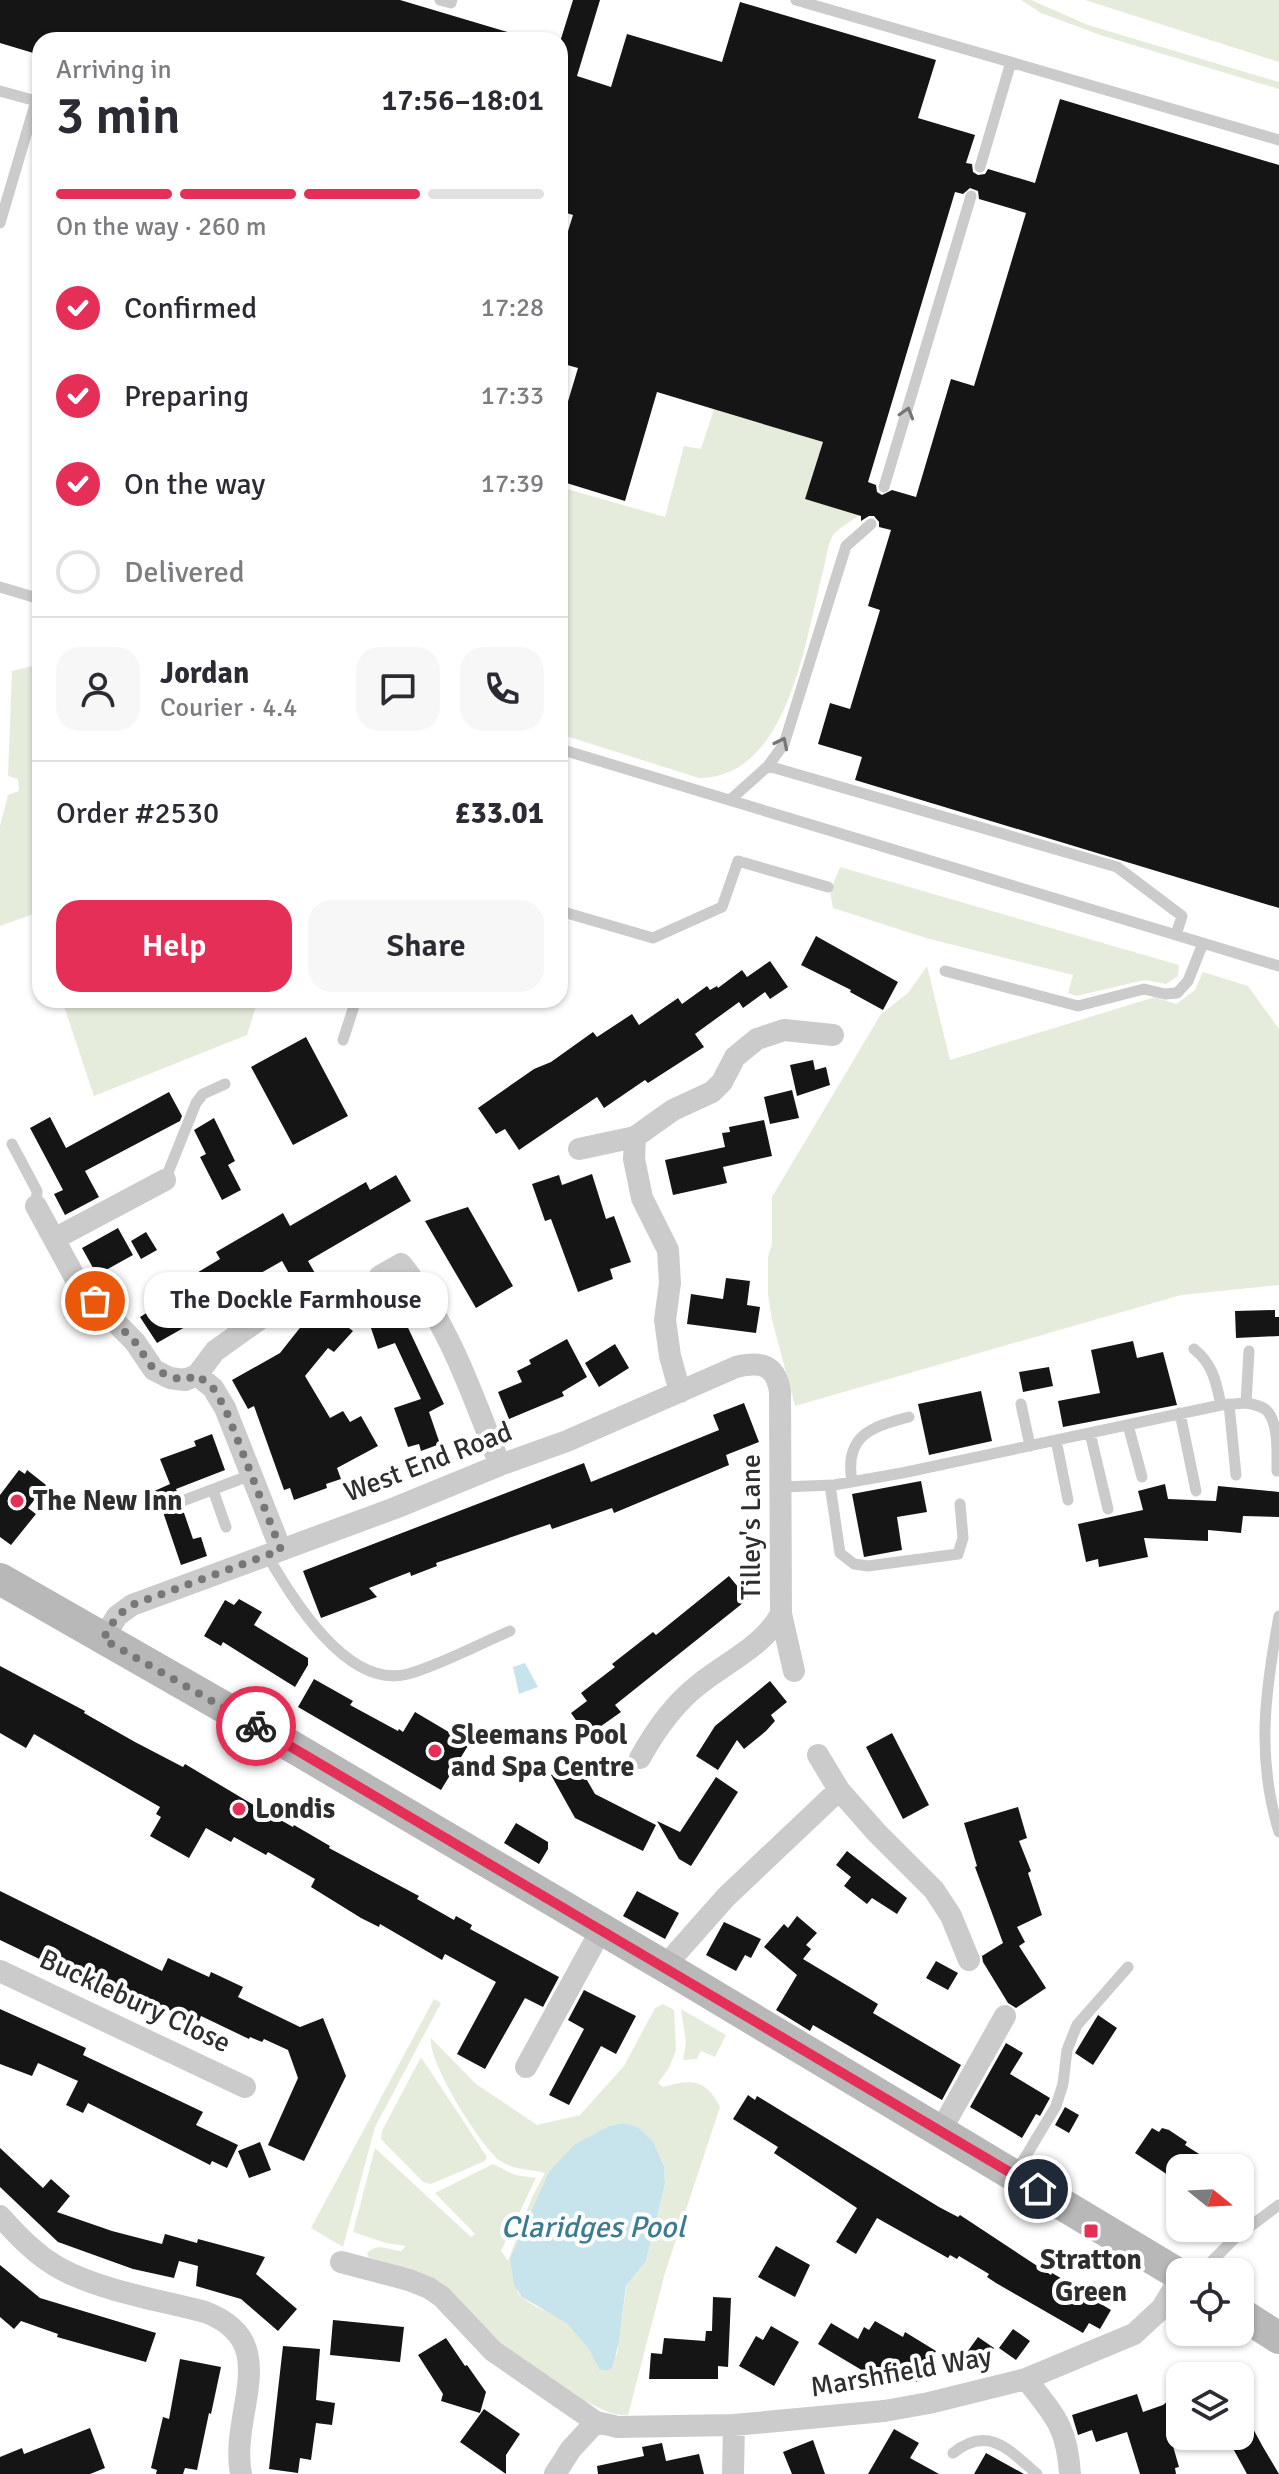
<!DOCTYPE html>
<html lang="en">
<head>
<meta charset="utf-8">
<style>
	body { margin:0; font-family:Signika,sans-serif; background:#f7f7f7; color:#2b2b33; height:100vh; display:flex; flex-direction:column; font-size:30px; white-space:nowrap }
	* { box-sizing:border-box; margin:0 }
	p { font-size:26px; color:#7c7c81 }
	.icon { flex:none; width:44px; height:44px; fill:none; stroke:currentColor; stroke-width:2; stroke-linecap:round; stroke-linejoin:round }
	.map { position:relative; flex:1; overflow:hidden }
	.details { position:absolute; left:32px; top:32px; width:536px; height:976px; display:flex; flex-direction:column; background:#fff; border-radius:24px; box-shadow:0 2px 6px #0004 }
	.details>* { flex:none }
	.needle { width:52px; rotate:108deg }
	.controls { position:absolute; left:1166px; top:2154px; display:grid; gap:16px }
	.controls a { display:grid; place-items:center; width:88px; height:88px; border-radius:16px; background:#fff; box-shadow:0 2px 6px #0004; font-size:40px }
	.pin { position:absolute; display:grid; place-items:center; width:68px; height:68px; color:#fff; margin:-34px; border:4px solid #fff; border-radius:50%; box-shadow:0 2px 8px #0007 }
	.courier { position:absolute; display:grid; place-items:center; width:80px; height:80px; margin:-40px; border:6px solid #e62f57; border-radius:50%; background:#fff; color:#222; box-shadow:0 2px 10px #0007 }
	.bubble { position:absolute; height:56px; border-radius:24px; background:#fff; box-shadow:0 2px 6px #0004; font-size:26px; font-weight:600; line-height:56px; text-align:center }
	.headline em { font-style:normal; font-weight:600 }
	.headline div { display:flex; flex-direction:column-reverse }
	.headline { display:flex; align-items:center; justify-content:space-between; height:136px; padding:0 24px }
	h1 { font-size:52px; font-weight:600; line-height:60px }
	.bar { display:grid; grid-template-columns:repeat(4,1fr); gap:12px 8px; align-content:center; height:96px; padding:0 24px }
	.bar i { height:10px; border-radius:6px; background:#e1e1e2 }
	.bar .active { background:#e62f57 }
	.bar p { grid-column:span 4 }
	.line { display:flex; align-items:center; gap:20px; padding:0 24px; border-top:2px solid #e1e1e2 }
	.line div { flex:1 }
	.round { display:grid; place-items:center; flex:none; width:84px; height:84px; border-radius:24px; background:#f7f7f7 }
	ol { padding:0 24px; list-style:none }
	li { display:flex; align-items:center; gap:24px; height:88px }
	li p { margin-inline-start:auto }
	li .icon { padding:8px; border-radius:50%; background:#e62f57; color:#fff; stroke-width:4 }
	li:last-child { color:#7c7c81 }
	li i { width:44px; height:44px; border:4px solid #e1e1e2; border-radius:50% }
	.button { display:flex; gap:16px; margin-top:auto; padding:16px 24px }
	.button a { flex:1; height:92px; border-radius:24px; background:#e62f57; color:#fff; font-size:32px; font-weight:600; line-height:92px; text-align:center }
	.button a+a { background:#f7f7f7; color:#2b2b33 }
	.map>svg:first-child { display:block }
</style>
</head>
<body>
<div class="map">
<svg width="1279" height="2474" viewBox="0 0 1279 2474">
	<rect width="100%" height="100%" fill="#fff"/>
	<path fill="#e6ecdc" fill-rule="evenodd" d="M1021,0H1031L1088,25L1279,82V89L1103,36L1041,13Z
		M1085,0H1279V62Z
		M714,409L823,442L805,499L859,515C852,521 840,527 834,534C827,543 826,563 822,575C805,641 788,778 699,778L560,734V487L665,517L684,446L701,449Z
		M40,664V935L33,914L0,926V826L8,795L19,791L18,779L8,776L12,671Z
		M840,867L1179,965L1178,976L1166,984L1145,980L1076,996L1068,993L1073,975L926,938L833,908L830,892Z
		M927,966L950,1060L1155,997L1176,1004L1195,990L1203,972L1248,986L1279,1029V1285L1181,1295L795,1406L772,1320L768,1294V1257L772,1244V1197L881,1014L908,993Z
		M62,1000H258L247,1035L94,1096Z
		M434,1999L441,2003L375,2127L343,2247L311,2228Z
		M663,2004L674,2010L676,2050L669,2068L658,2083L663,2087C690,2079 706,2078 720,2107L665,2273L628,2415C605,2416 594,2402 573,2398L396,2267L368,2257L367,2253C379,2242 387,2250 401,2251L406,2246L386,2243L353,2232L375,2148L471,2237L475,2234L435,2193L493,2164L515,2175L536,2178L501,2251L508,2261L532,2197L545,2173C531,2169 514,2171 499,2160C480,2145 427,2061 431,2038L476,2084L537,2125L580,2115L624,2066L655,2008ZM623,2123L638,2127L653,2143L664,2166L665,2184L646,2261L627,2282L617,2354L599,2369C594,2351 578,2328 560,2318C545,2310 528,2306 517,2291L521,2233L537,2204L575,2144L609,2126Z
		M681,2009L726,2035L715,2057L701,2051L697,2059L683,2060L686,2043Z
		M421,2057L487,2157L485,2161L431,2184L423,2182L381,2139L382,2131Z"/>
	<path fill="#c7e3ec" d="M525,1663L538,1687L519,1694L513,1667Z
		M623,2123L638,2127L653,2142L664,2166L665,2184L646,2261L626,2285L619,2342L612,2368L606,2371L599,2369L589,2349L568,2324L522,2297L514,2285L510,2259L549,2172L575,2144L609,2126Z"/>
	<path fill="#151515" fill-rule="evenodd" d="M0,0H400L518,35L517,40H40V55L0,43Z
		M573,0H600L577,76L611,87L627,34L722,62L740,2L936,60L918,118L975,135L966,163L972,164L973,172L978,175L985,174L988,169L1035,183L1060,99L1279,165V908L855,780L862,757L818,744L830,703L850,709L880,610L868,606L891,530L879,527V522L874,516H869L861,521V516L805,499L823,442L657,392L625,501L560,481V428L578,368L560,363V257L573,215L560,211V42ZM970,188L978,191L979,199L1026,213L974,386L951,379L916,497L892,490L882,495L877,492L876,485L868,482L955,192L963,194Z
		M816,936L898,982L883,1010L850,992L851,990L801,965Z
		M770,961L788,987L770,999L765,992L743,1008L739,1002L695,1034L704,1047L648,1083L645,1080L604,1108L597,1097L519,1150L505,1129L496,1134L478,1108L534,1069L551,1062L593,1032L597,1037L632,1014L639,1025L678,998L682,1004L707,986L710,990L717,986L718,988L742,970L747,977Z
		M306,1037L348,1116L293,1145L251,1067Z
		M813,1060L815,1070L826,1067L830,1085L797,1096L790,1065Z
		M792,1090L799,1118L770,1124L764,1097Z
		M169,1092L182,1116L180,1121L85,1171L99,1197L65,1215L54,1194L63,1190L30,1128L50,1117L66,1148Z
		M214,1118L235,1161L228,1165L241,1190L222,1200L200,1157L206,1154L194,1130Z
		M764,1120L772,1156L723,1167L727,1183L673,1195L665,1160L725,1147L722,1133L730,1132L729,1127Z
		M592,1174L606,1219L614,1216L631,1262L610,1269L613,1279L578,1292L551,1219L545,1221L532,1184L559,1175L562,1185Z
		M396,1175L411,1201L308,1261L324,1289L304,1300L282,1261L231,1290L236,1298L157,1343L140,1317L189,1287L185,1280L220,1259L216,1252L283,1213L290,1226L366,1182L370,1190Z
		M468,1207L513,1286L476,1308L425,1221Z
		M118,1228L133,1255L97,1275L82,1248Z
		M146,1232L157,1250L141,1259L131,1241Z
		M726,1278L750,1281L747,1305L760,1307L756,1333L687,1324L691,1294L723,1299Z
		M318,1305L353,1331L334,1352L328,1348L305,1376L330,1418L343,1411L350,1422L361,1416L378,1446L337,1468L341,1479L326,1484L327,1488L294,1500L290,1488L284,1490L254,1406L248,1409L232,1380L280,1353Z
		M1275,1310V1317H1279V1336L1236,1338L1235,1311Z
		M402,1315L444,1404L429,1412L440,1444L421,1451L419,1444L408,1447L394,1408L421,1399L395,1343L378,1349L370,1325Z
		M567,1339L587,1377L562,1392L564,1396L509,1419L498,1392L522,1382L517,1371L531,1364L529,1360Z
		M1133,1341L1137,1358L1163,1352L1177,1405L1063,1427L1058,1401L1100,1393L1091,1350Z
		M615,1344L629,1368L599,1387L585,1363Z
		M1049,1367L1053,1386L1023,1392L1019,1372Z
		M981,1391L992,1441L929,1455L918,1404Z
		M744,1403L759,1442L726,1455L729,1465L614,1513L612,1508L552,1529L550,1524L436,1563L437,1566L411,1576L410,1572L369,1588L377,1597L321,1618L303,1571L584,1463L591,1482L719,1430L713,1415Z
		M212,1434L225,1470L176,1489L178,1494L169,1501L172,1510H183L193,1539L201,1537L207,1556L181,1565L162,1509L158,1511L150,1493L170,1484L160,1459L196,1446L194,1441Z
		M19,1470L25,1474L27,1470L46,1485L28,1508L36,1514L11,1545L0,1537V1495Z
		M921,1481L927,1512L897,1517L902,1550L864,1557L852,1494Z
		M1165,1484L1168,1499L1216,1501L1218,1486L1279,1492V1517L1243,1516L1241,1533L1208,1530V1541L1144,1538L1148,1557L1099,1567L1098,1559L1086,1562L1078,1524L1143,1510L1138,1491Z
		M729,1576L748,1599L615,1705L621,1712L587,1736L571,1713L587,1701L581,1693L615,1667L612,1664L653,1632L656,1635Z
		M239,1599L262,1612L254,1625L308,1658V1665L295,1687L223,1642L221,1646L204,1636L225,1600L234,1605Z
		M0,1666L85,1711L84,1713L135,1742L183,1767L185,1764L252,1804L293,1827L294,1825L330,1846L329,1848L419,1896L417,1899L454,1920L456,1916L472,1925L470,1929L559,1977L543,2007L525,1998L485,2069L457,2054L496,1982L445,1954L442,1960L380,1924L379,1927L361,1918L311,1887L315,1879L268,1852L266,1855L234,1837L231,1842L206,1828L189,1858L150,1836L161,1817L156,1814L160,1807L34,1734L26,1748L0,1733Z
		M314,1679L353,1701L350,1705L398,1731L399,1729L403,1732L415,1712L469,1744L441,1790L298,1707Z
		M770,1681L787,1702L771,1715L775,1721L766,1731L744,1749L737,1740L718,1770L696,1756L715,1726Z
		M892,1733L929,1805L903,1819L866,1747Z
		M576,1761L595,1794L656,1825L643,1851L575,1818L551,1775Z
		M716,1777L738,1792L691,1866L679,1859L657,1821L680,1832Z
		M1018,1807L1027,1838L1019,1841L1031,1871L1028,1873L1042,1915L1017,1927L1025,1942L1019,1946L1046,1988L1016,2008L1008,2003L983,1962L982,1956L1003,1943L975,1867L977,1866L964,1823Z
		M516,1823L548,1842V1849L539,1864L504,1843Z
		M847,1851L907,1898L897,1914L872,1898L867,1904L844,1886L851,1877L836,1865Z
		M0,1891L162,1971L168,1958L209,1977L211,1972L243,1987L238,1997L300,2027L323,2018L346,2076L304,2161L268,2145L298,2078L288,2050L264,2039L262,2042L250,2037L249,2039L201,2016L199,2021L189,2017L188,2019L94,1974L89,1983L0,1940Z
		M637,1891L679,1913L665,1939L623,1916Z
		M797,1916L817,1933L806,1945L811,1949L803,1959L878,2004L873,2013L961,2065L942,2100L813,2025L810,2031L776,2010L797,1975L764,1947L784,1924L788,1928Z
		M724,1922L761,1939L751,1958L745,1955L736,1971L706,1955Z
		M936,1961L958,1973L948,1990L926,1978Z
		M584,1990L636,2016L616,2054L601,2046L569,2105L549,2095L584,2029L568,2020Z
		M0,2009L86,2048L83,2055L203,2112L196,2125L238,2145L227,2168L212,2161L210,2165L88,2103L83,2113L66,2105L78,2081L38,2063L32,2076L0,2064Z
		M1098,2015L1117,2028L1093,2065L1075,2053Z
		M1006,2043L1023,2053L1010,2074L1050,2098L1040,2116L1036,2114L1022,2138L970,2107Z
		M748,2095L755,2100L757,2096L939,2207L958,2217L960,2215L1051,2275L1052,2273L1085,2292L1087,2289L1105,2299L1101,2304L1111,2310L1100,2329L1089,2323L1083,2333L996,2283L987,2277L989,2274L959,2256L957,2259L950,2255L948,2258L877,2218L856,2254L836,2242L857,2208L774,2153L778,2147L733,2119Z
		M1065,2107L1079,2115L1069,2133L1055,2125Z
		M1152,2128L1159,2132L1162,2128L1169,2130L1187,2142L1185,2145L1221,2168H1180V2183L1135,2153Z
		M260,2142L271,2170L249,2178L238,2151Z
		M0,2148L43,2188L51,2179L70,2196L57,2212L112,2231L162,2244L165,2234L197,2243L198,2239L265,2257L256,2274L297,2309L278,2331L241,2299L196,2286L198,2266L179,2261L174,2278L133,2269L58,2242L0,2187Z
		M776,2246L810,2265L795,2297L758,2277Z
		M0,2265L40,2298L156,2333L146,2362L57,2337L58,2334L21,2321L14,2329L0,2317Z
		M713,2297L731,2298L728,2367L718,2366V2379H649L651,2353L662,2354L664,2338L705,2341L706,2331H712Z
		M333,2320L404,2327L400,2362L330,2355Z
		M875,2321L903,2337L905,2332L936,2351L917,2382L897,2370L891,2381L883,2376L880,2381L818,2344L831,2323L858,2339L864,2327L869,2330Z
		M771,2326L799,2342L774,2386L739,2366L756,2336L763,2340Z
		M1013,2329L1030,2341L1016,2360L999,2348Z
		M978,2337L994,2348L978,2370L962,2359Z
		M446,2338L465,2366L467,2365L486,2392L480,2413L441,2401L443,2394L418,2355Z
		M283,2346L320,2349L316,2400L335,2403L332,2425L316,2423L311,2460L300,2458L298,2473L269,2469Z
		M180,2359L221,2367L211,2414L209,2413L197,2470L185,2468L183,2474H156L157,2470L151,2468L163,2417L169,2419Z
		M1137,2394L1143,2412L1163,2405L1173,2397L1180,2408V2426L1169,2432L1179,2467L1175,2468L1176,2474H1140L1127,2432L1096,2442L1092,2430L1078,2435L1072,2415Z
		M1240,2405L1263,2447L1279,2474H1247L1230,2443L1240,2437Z
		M484,2409L520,2434L506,2455V2474L460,2442Z
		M90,2428L105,2468L90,2474H0V2457L22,2448L24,2454Z
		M894,2429L919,2443L910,2458L939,2474H868Z
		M813,2440L825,2474H792L783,2452Z
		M662,2443L666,2461L699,2454L704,2474H598L597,2466L644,2456L642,2447Z
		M986,2453L1024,2474H974Z"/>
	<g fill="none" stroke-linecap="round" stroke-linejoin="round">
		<path stroke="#cbcbcb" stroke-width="11" d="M440,0L451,3L452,0
			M796,0L1279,140
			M0,91L40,102
			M980,167L1011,62
			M0,223L36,101
			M884,487L971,196
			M0,587L40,599
			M560,749L1279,966
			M768,766L1117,867L1182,916L1176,935
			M730,800L768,766L784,744L846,546L871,524
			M560,911L653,938L722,907L738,861L828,887
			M945,971L1078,1006L1144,989L1165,994L1177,993L1188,981L1203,943
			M343,1040L356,1000
			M12,1144L37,1191L36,1206
			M165,1180L196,1103L203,1094L225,1084
			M1194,1349C1213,1364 1216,1382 1221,1405
			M1249,1351L1246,1403C1252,1404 1260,1406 1265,1409C1279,1420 1277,1453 1277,1471
			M1021,1404L1030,1446
			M1229,1404L1236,1475
			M1180,1413L1196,1491
			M1128,1425L1142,1477
			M1090,1433L1108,1509
			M1056,1440L1068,1500
			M852,1482C844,1436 870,1427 909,1417
			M830,1485L840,1553L854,1564L868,1566L958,1554L963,1538L960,1504
			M781,1487L834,1485L902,1473L1221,1405L1246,1403
			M213,1490L226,1527
			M177,1503L251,1475
			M267,1555C293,1599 347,1690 408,1674C442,1664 477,1645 510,1631
			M1279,1616C1265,1692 1256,1757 1279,1832
			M1015,2174L1056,2106L1063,2084L1067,2050L1077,2025L1128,1967
			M1201,2272L1236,2237L1279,2205
			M953,2453C989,2424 1010,2451 1037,2474"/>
		<path stroke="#cbcbcb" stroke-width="22" d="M635,1137L634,1159L642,1198L668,1250L670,1283L665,1320L670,1356L680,1392
			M579,1149L635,1137L673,1110L712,1092L722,1082L735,1057L757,1039L784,1030L833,1035
			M165,1180L54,1239L79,1285L135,1342L154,1370L170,1378L185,1380L197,1375L215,1351L274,1309
			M36,1206L54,1239
			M380,1276L401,1264C448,1322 473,1396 500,1465
			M197,1375L213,1388L225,1408L281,1550
			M103,1639L117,1616L132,1605L395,1508L500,1465L567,1441L736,1367C760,1361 776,1364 780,1392L781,1614L794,1671
			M818,1755L839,1790L877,1833L934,1890L951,1916L969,1960
			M640,1758C655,1731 673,1705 697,1686C725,1663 764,1646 781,1614
			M664,1967L726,1897L839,1790
			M0,1971L245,2087
			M526,2067L601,1930
			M941,2130L1005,2016
			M0,2216C18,2236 37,2256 61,2269C102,2291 159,2300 205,2312C285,2342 229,2412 241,2474
			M341,2262L409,2280L429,2288L442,2297L493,2351L596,2422L618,2427L734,2425L884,2411L929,2403L1026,2379L1134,2334L1162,2308L1180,2278
			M1026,2379C1054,2415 1067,2426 1070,2474
			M555,2474L571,2449L596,2422
			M733,2474L734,2425"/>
		<path stroke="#b8b8b8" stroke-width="32" d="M0,1579L269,1733L671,1970L1180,2275
			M1240,2313L1279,2338"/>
	</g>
	<defs><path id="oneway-chevron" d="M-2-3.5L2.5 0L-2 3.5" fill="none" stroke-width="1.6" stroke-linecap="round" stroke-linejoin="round" transform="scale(2)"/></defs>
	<g stroke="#757575">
		<use href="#oneway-chevron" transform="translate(907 413) rotate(-73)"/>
		<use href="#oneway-chevron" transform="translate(782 743) rotate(-64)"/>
	</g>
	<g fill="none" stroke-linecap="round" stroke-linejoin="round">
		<path stroke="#777" stroke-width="8" stroke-dasharray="0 14.4" d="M95,1301L135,1342L154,1370L179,1379L185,1380L197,1375L213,1388L225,1408L281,1550L132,1605L117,1616L103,1639L256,1726"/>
		<path stroke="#e62f57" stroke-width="10" d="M256,1726L1038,2189"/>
	</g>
	<g fill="#e62f57" stroke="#fff" stroke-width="3">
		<circle cx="17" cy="1501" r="8"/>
		<circle cx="435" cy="1751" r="8"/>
		<circle cx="239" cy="1809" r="8"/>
		<rect x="1083" y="2223" width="16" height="16" rx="4"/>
	</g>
	<g text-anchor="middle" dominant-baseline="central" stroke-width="8" stroke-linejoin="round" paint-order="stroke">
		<g font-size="28" fill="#2e2e2e" stroke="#fff">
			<text transform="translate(428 1462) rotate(-21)">West End Road</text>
			<text transform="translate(751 1527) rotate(-90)">Tilley's Lane</text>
			<text transform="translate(135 2001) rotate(25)">Bucklebury Close</text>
			<text transform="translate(901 2372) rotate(-10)">Marshfield Way</text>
		</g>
		<g font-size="28" font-weight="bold" fill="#2e2e2e" stroke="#fff" text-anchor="start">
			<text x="33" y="1501">The New Inn</text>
			<text x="451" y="1735">Sleemans Pool<tspan x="451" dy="32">and Spa Centre</tspan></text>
			<text x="255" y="1809">Londis</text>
			<text x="1091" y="2260" text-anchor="middle">Stratton<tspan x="1091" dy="32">Green</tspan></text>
		</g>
		<g font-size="30" font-style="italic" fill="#3c7c91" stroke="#fff">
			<text x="593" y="2227">Claridges Pool</text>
		</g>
	</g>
</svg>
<div class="controls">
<a><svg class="needle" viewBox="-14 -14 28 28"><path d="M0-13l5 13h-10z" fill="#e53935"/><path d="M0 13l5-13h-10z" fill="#7c7c81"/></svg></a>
<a><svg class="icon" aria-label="locate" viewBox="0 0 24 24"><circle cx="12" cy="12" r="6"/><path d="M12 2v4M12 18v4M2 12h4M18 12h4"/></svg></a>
<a><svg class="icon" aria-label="layers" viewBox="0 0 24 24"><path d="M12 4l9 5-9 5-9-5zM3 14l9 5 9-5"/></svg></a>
</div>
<div class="pin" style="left:95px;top:1301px;background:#ea580c"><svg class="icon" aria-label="bag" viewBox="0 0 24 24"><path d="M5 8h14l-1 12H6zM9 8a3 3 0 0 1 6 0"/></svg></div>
<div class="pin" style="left:1038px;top:2189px;background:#1f2937"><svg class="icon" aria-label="home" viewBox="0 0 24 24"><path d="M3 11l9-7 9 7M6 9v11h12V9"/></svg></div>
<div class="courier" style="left:256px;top:1726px"><svg class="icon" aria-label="bike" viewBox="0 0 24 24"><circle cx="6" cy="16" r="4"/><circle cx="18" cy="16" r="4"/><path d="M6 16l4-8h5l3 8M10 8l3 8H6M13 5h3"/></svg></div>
<div class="bubble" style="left:144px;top:1272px;width:304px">The Dockle Farmhouse</div>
<section class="details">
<div class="headline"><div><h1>3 min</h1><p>Arriving in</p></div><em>17:56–18:01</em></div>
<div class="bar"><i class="active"></i><i class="active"></i><i class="active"></i><i></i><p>On the way · 260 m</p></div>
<ol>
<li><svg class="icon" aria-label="check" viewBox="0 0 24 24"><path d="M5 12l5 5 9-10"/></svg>Confirmed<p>17:28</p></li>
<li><svg class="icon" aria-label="check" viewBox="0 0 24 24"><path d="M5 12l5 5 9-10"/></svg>Preparing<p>17:33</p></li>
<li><svg class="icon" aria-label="check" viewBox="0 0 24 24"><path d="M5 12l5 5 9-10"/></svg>On the way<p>17:39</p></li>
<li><i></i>Delivered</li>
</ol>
<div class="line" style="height:144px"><a class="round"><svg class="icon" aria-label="person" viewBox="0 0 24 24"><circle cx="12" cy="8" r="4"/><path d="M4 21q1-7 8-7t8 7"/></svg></a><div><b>Jordan</b><p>Courier · 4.4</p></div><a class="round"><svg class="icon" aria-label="chat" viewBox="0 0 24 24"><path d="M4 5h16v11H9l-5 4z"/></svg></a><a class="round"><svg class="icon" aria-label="phone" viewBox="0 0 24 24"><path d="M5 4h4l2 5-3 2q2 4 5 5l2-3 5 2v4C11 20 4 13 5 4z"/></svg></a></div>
<div class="line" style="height:104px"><div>Order #2530</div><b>£33.01</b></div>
<div class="button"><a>Help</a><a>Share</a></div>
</section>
</div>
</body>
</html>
